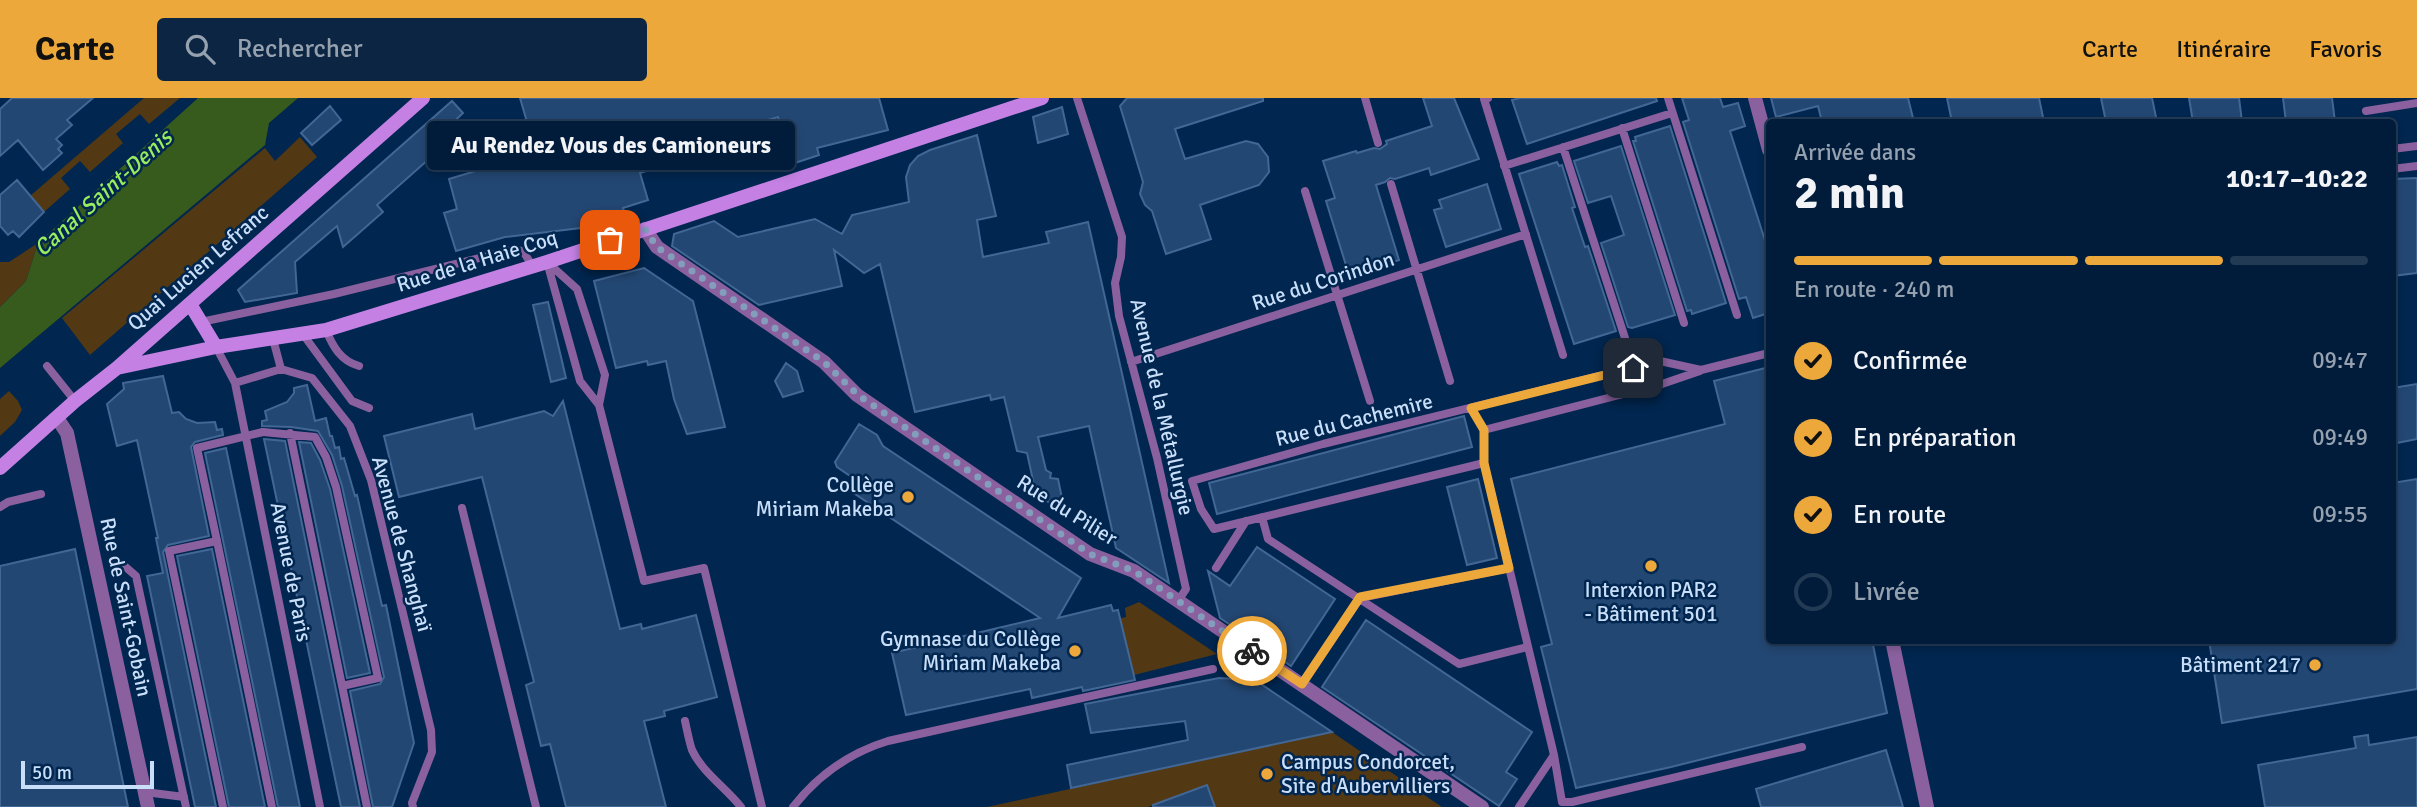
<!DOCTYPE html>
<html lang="fr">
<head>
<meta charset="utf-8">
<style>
	body { margin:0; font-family:Signika,sans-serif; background:#0b2542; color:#f1f3f6; height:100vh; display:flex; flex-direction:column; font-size:26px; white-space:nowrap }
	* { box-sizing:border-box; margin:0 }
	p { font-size:23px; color:#96a1af }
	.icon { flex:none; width:38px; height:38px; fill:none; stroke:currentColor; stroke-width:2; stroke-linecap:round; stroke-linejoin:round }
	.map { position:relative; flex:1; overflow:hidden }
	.drawer { position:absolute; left:1766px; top:21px; width:630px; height:525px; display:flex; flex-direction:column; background:#011c3b; border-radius:7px; box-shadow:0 4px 10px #0003,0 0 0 2px #233a55 }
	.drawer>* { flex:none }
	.scale { position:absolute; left:21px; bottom:18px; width:133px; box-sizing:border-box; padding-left:7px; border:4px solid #c9def8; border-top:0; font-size:19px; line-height:24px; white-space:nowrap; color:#c9def8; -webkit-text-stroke:5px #01264f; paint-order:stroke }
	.pin { position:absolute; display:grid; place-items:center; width:60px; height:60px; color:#fff; margin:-30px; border-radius:14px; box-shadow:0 4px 10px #0006 }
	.courier { position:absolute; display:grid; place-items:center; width:70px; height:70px; margin:-35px; border:5px solid #eda83b; border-radius:50%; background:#fff; color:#222; box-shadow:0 2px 9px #0007 }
	.bubble { position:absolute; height:49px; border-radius:7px; background:#011c3b; box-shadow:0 4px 10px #0003,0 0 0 2px #233a55; font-size:23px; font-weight:700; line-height:49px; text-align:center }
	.headline em { font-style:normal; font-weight:700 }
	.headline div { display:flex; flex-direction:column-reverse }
	.headline { display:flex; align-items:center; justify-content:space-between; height:119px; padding:0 28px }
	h1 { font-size:46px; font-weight:700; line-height:52px }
	.bar { display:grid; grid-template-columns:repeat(4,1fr); gap:10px 7px; align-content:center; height:84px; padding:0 28px }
	.bar i { height:9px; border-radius:5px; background:#233a55 }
	.bar .on { background:#eda83b }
	.bar p { grid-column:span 4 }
	ol { padding:0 28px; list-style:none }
	li { display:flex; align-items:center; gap:21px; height:77px }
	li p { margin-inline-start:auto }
	li .icon { padding:7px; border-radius:50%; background:#eda83b; color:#111; stroke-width:4 }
	li:last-child { color:#96a1af }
	li i { width:38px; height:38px; border:4px solid #233a55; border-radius:50% }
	header { display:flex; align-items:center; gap:42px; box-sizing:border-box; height:98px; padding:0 35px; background:#eda83b; color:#111 }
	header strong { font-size:33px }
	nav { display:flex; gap:38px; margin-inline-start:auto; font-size:24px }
	.search { width:490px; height:63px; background:#0b2542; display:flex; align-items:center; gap:18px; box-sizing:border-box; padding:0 24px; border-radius:7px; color:#96a1af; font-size:26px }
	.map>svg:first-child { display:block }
</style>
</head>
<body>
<header>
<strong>Carte</strong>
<div class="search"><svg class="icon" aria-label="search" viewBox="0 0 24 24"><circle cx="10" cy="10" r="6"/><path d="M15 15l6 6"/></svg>Rechercher</div>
<nav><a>Carte</a><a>Itinéraire</a><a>Favoris</a></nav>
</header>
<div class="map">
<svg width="2417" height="709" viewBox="0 0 2417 709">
	<rect width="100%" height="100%" fill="#01264f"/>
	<path fill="#523914" d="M144,0H180L149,26L140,16L116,36L123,45L90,74L80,63L61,80L70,91L44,114L30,98Z
		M300,39L317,59L90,257L62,220L265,50L275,63Z
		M38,145L26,183L0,209V164H9Z
		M9,293L18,303L22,312L15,324L0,338V301Z
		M1139,504L1217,556L1134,577L1121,524L1117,521L1126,519L1125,510Z
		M1332,634L1442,709H1213L1207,688L1148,709H987Z"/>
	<path fill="#375b1d" d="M198,0H298L269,25L265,47L0,270V209L26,183L38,145Z"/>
	<path fill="#234773" stroke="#426795" stroke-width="2" d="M12,0H93L67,22L72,27L56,41L62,47L58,51L62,55L43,72L18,42L0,58V11Z
		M520,0H879L888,32L817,50L819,57L792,66L778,19L660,55L664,67L640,75L648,102L623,110L626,120L606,127L505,139L456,153L444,115L457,111L449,81L536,55Z
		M1127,0H1263V3L1175,31L1185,61L1246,43L1258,46L1268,59L1269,74L1259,87L1200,107L1211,141L1166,156L1152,113L1145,107L1140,96L1143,84L1120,8Z
		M1423,0H1454L1479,61L1431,77L1429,70L1395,81L1390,80L1385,84L1376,87L1399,162L1349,177L1326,103L1335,100L1323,63L1356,53L1357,55L1374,50L1380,51L1387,46L1386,43L1432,28Z
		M1520,0H1656L1657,3L1527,46L1512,2Z
		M1682,0H1720L1723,9L1738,5L1745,28L1730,33L1769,155V215L1753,220L1746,199L1739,201L1683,24L1689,22Z
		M1771,0H1908L1914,24H1822L1818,8L1776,19Z
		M1947,0H2039L2044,24H1952Z
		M2101,0H2152L2157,24H2106Z
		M2189,0H2239L2242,24H2193Z
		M2283,0H2332L2335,24H2286Z
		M452,3L463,15L440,37L447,45L377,107L383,114L343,149L337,128L295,164L297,195L245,204L238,192Z
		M330,8L341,22L312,47L301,35Z
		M1062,9L1068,36L1038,45L1033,19Z
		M1670,28L1726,205L1692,216L1691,212L1687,213L1633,43H1636L1635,39Z
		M977,37L996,118L977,122L983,159L1049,145L1046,134L1088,124L1169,485L1116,450L1089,328L1038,339L1046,372L1051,375L1050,380L1058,381L1065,415L1036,396L1027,355L1017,353L1004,299L991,302L990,297L915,314L880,166L864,175L834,152L842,188L759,207L672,148L674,136L714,123L738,139L815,121L842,136L852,117L909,104L906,79L910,67L918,58L930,52Z
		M1621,48L1675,217L1632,230L1628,229L1601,145L1624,137L1611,98L1588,105L1574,63Z
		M1557,64L1559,68L1562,67L1575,109L1572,110L1585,149L1588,148L1616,233L1574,246L1519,76Z
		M2417,80V175L2392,178V81Z
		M17,82L44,114L19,139L13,133L8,137L0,128V97Z
		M1487,86L1501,131L1446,149L1434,112L1442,110L1439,102Z
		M644,170L693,203L725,329L687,336L674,301L666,263L648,267L647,263L616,270L594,183Z
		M548,204L566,280L551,284L533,207Z
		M786,265L797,273L803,293L783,299L775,283Z
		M1769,269V542H1872L1887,615L1671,669L1576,690L1541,549L1552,546L1511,381L1725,326L1714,283Z
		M163,278L172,315L179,314L186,321L197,325L215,324L217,332L222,331L223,337L195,344L191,349L209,438L168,447L163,454L216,709H195L147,478L163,475L156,440H158L137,342L117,348L107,306L124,291L123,285Z
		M2417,286V341L2392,346V290Z
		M307,287L315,323L326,320L330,338H332L335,350L339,349L341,361L344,360L355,398L357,397L382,508L386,507L414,645L392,709H373L350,593L380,586L384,579L342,388L332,357L318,333L291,329L262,328V323L267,322L265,313L287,304L294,295V290Z
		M563,303L620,531L641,526L642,531L696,517L717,599L664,613L665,618L644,623L666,709H566L550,646L541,648L526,587L534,584L482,379L399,399L384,338L472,316L475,331L544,313L553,318Z
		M1464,318L1472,349L1217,416L1209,385Z
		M859,326L877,337L883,348L1081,480L1058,520L1111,507L1113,513L1118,512L1135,582L1083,593L1082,589L1032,600L1030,591L906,617L892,555L1040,520L846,390L853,380L837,369L835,364Z
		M264,341L285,343L360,709H341Z
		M299,344L311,345L320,362L330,391L370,575L347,580Z
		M226,350L264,532L300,709H278L205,355Z
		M1478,381L1497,460L1467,467L1447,389Z
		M2417,381V591L2222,625L2209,542H2392V385Z
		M1257,449L1335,501L1291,568L1220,520L1208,473L1230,488Z
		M75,451L128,709H0V468Z
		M212,451L265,709H229L177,458Z
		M1366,522L1532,634L1506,674L1517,681L1499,708L1322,589Z
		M1219,580L1255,582L1332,634L1071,690L1067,667L1188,642L1185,623L1091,635L1085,606Z
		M2368,637L2369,647L2417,639V709H2265L2258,667L2356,650L2354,639Z
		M1886,652L1903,709H1761L1756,691Z
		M1207,687L1215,709H1153V707Z"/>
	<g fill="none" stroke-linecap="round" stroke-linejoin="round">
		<path stroke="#8a619e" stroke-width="8" d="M1077,0L1122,139L1121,159L1115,185L1119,218L1157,360L1186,491L1178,503
			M1365,0L1378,45
			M1488,0L1484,1L1563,257
			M1668,0L1737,217
			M2366,13L2417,5
			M1622,30L1684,225
			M1563,49L1625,240
			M2392,51L2417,48
			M1504,68L1672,15
			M2392,71L2417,68
			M1391,86L1450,283
			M1305,93L1370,303
			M547,164L577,191L605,277L599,307L580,283Z
			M201,224L334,196L512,152L523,153L533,169
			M326,232C333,249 341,263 359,268
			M302,235L352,303L369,310
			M273,241L281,271
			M216,249L235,285L320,709
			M1131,264L1526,136
			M47,268L75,303
			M235,285L281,271L312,280L350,328L371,382L431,632L432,654L412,705L413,709
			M599,307L644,483L704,470L762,709
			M1471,310L1484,332V365L1554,657L1519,709
			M1484,332L1662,286L1700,273
			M263,334L315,339L326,359L336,389L378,580L342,588
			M290,335L367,709
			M1484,365L1214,431L1201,411L1192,383L1323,346L1660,263L1701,272L1769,255
			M0,409L8,404L41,396
			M462,410L536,709
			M1262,419L1268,441L1459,566L1528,549
			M217,443L272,709
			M121,465L136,478L186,709
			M1216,470L1246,423
			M184,524L223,709
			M1302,586L1360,500L1509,470
			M685,623C687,632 689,643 692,652C702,674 726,690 741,709
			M1554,657L1562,704H1572L1802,649
			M145,694L184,699
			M793,709C818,677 849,655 888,643L1213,571"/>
		<path stroke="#8a619e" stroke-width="14" d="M1755,0L1769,52
			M645,131L657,149L824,264L857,297L1090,456L1134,473L1482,709
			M57,320L67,335L148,709
			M1892,542L1927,709"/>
		<path stroke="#c481e3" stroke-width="14" d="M190,206L216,249
			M117,270L216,249L326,232L547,164L1042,0
			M0,370L75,303L117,270L423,0"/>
		<path stroke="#8a619e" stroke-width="8" d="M184,524L169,453L217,443L197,350L263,334"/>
	</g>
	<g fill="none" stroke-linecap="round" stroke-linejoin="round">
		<path stroke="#839ebd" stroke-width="7" stroke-dasharray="0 12.6" d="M610,142L645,131L657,149L824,264L858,297L1090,456L1134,473L1252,553"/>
		<path stroke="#eda83b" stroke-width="9" d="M1252,553L1302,586L1360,499L1509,470L1484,365V332L1471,310L1633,270"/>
	</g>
	<g fill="#eda83b" stroke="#01264f" stroke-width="2.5">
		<circle cx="908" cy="399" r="7"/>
		<circle cx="1651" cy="468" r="7"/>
		<circle cx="1075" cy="553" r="7"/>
		<circle cx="2315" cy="567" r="7"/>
		<circle cx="1267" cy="676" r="7"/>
	</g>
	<g text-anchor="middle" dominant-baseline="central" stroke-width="5" stroke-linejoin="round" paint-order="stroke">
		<g font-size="21" fill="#c9def8" stroke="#01264f">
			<text transform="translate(477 163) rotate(-17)">Rue de la Haie Coq</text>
			<text transform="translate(198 170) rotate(-41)">Quai Lucien Lefranc</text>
			<text transform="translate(1323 183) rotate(-18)">Rue du Corindon</text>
			<text transform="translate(1162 309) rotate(77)">Avenue de la Métallurgie</text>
			<text transform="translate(1354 322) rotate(-14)">Rue du Cachemire</text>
			<text transform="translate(1067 412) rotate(32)">Rue du Pilier</text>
			<text transform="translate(402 446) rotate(75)">Avenue de Shanghaï</text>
			<text transform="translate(291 474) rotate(79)">Avenue de Paris</text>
			<text transform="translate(126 509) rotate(78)">Rue de Saint-Gobain</text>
		</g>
		<g font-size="21" fill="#c9def8" stroke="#01264f" text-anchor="end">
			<text x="894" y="387">Collège<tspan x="894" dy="24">Miriam Makeba</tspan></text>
			<text x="1651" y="492" text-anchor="middle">Interxion PAR2<tspan x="1651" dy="24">- Bâtiment 501</tspan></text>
			<text x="1061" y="541">Gymnase du Collège<tspan x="1061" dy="24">Miriam Makeba</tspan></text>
			<text x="2301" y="567">Bâtiment 217</text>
			<text x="1281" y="664" text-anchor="start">Campus Condorcet,<tspan x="1281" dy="24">Site d'Aubervilliers</tspan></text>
		</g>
		<g font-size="23" font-style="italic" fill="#98ed5d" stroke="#01264f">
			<text transform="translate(103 95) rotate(-42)">Canal Saint-Denis</text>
		</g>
	</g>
</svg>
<div class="scale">50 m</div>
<div class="pin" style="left:610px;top:142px;background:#ea580c"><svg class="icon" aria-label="bag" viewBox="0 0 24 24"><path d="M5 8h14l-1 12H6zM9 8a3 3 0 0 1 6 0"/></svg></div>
<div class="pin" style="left:1633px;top:270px;background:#1f2937"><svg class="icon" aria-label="home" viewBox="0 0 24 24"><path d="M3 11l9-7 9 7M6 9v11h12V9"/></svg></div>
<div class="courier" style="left:1252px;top:553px"><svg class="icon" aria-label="bike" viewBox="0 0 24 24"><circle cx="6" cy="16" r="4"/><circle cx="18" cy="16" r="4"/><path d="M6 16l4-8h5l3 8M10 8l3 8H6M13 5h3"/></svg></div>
<div class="bubble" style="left:427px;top:23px;width:368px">Au Rendez Vous des Camioneurs</div>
<section class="drawer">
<div class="headline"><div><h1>2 min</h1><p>Arrivée dans</p></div><em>10:17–10:22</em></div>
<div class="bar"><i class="on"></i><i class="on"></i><i class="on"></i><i></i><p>En route · 240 m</p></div>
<ol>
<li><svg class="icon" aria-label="check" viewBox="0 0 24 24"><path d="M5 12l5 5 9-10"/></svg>Confirmée<p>09:47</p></li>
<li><svg class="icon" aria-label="check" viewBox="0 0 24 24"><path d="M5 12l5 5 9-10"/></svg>En préparation<p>09:49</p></li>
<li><svg class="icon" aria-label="check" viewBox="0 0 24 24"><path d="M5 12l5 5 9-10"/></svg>En route<p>09:55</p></li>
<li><i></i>Livrée</li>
</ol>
</section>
</div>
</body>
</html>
